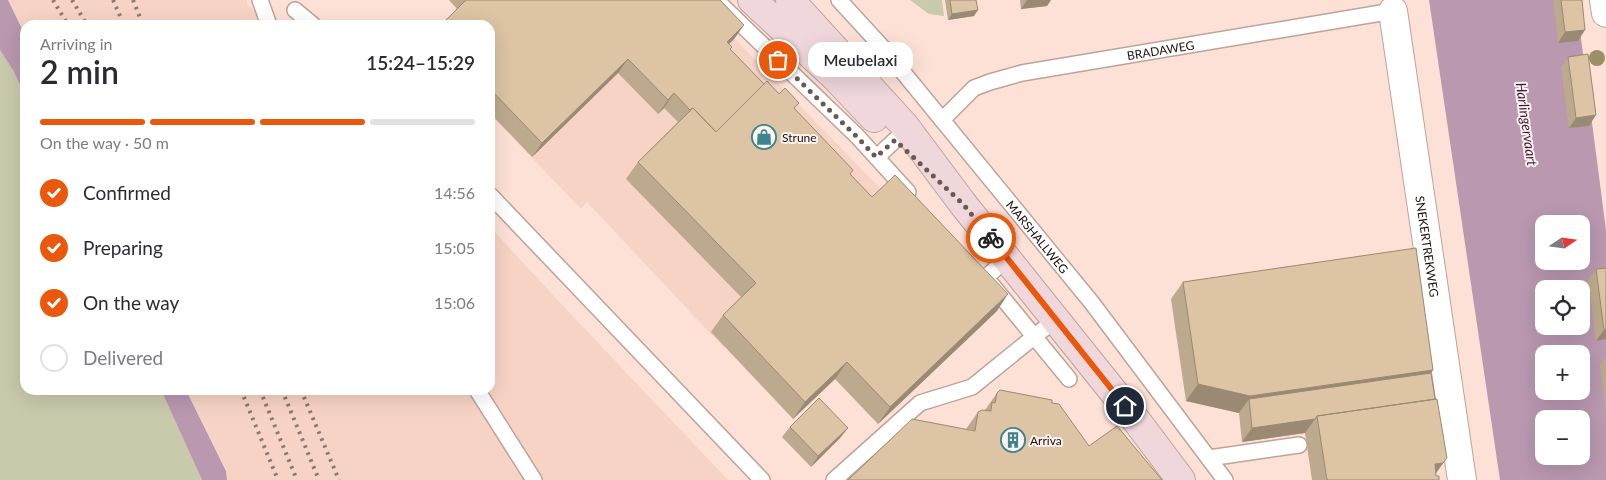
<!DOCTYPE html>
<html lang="en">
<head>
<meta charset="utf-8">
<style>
	body { margin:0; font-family:Lato,sans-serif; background:#f7f7f7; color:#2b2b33; height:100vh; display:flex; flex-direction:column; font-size:19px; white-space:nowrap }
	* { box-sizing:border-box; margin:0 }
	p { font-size:16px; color:#7c7c81 }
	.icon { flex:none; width:28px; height:28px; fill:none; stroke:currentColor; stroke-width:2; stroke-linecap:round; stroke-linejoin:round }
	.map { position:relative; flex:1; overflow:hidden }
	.details { position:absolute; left:20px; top:20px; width:475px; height:375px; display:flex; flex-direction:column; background:#fff; border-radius:15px; box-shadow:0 5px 20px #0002 }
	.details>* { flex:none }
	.needle { width:32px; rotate:77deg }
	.buttons { position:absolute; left:1535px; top:215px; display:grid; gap:10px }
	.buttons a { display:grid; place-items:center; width:55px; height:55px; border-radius:10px; background:#fff; box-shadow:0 5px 20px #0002; font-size:25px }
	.pin { position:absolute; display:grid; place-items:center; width:42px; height:42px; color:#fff; margin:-21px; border:2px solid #fff; border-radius:50%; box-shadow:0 1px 5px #0007 }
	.courier { position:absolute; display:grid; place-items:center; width:50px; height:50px; margin:-25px; border:4px solid #ea580c; border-radius:50%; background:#fff; color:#222; box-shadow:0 1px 6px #0007 }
	.bubble { position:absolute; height:35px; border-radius:15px; background:#fff; box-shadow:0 5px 20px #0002; font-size:16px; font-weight:600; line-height:35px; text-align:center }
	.summary em { font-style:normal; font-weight:600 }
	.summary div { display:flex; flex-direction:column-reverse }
	.summary { display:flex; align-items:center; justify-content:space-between; height:85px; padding:0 20px }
	h1 { font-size:32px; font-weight:600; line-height:38px }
	.bar { display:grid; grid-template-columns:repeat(4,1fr); gap:8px 5px; align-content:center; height:60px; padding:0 20px }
	.bar i { height:6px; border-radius:4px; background:#e1e1e2 }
	.bar .active { background:#ea580c }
	.bar p { grid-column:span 4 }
	ol { padding:0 20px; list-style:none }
	li { display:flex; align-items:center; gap:15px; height:55px }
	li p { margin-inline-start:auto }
	li .icon { padding:5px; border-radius:50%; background:#ea580c; color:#fff; stroke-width:4 }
	li:last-child { color:#7c7c81 }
	li i { width:28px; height:28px; border:2px solid #e1e1e2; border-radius:50% }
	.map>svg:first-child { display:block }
</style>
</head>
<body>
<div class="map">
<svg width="1606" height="480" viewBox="0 0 1606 480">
	<rect width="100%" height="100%" fill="#fde1d6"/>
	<path fill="#f7d3c5" d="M8,0H247V4L269,25H25V35Z
		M697,0L883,191L724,348L587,202L581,209L490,114V25H445Z
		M490,227L566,309L728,480H227L226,470L186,390H490Z"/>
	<path fill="#c9caac" d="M910,0H942L944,16L929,14Z
		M0,50L14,72L25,96V390H161L202,480H0Z"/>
	<path fill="#b998b0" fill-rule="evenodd" d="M0,0H8L25,35V96L14,72L0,50Z
		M1429,0H1576L1606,230V480H1500ZM1544,224H1581V261H1544ZM1544,289H1581V326H1544ZM1544,354H1581V391H1544ZM1544,419H1581V456H1544Z
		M161,390H186L226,471L227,480H202Z"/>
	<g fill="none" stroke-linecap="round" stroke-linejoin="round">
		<defs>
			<g id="service">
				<path d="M260,0L269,25"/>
				<path d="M716,0L857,136L908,192"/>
				<path id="s1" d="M839,0L884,49L1092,303L1225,480"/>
				<path d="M295,10L313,25"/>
				<path id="s2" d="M942,120L974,88L990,82L1022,73L1393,11"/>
				<path d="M877,157L895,140"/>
				<path d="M490,195L762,480"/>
				<path d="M986,277L1007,259"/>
				<path d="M992,285L1069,379"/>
				<path d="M477,390L534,480"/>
				<path d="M1209,458L1299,445"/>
				<path d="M834,480L920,403L972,387L1056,319"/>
			</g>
			<g id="minor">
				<path d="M1604,0L1606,13"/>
				<path id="s3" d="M1393,11L1462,480"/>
			</g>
			<path id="secondary" d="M752,0L834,76L874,118
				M790,0L904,125L963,204L1136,420L1181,480"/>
		</defs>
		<use href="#service" stroke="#bda398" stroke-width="18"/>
		<use href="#minor" stroke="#bda398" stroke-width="30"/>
		<use href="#secondary" stroke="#bda398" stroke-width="30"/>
		<use href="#service" stroke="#fff" stroke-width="15"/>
		<use href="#minor" stroke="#fff" stroke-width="28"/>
		<use href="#secondary" stroke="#efd7db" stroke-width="28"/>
		<path stroke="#8b7971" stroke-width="4" stroke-dasharray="2.5 5" stroke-linecap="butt" d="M53,0L68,25
			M72,0L87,25
			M113,0L124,25
			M133,0L143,25
			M241,390L278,480
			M260,390L297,480
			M282,390L319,480
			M301,390L339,480"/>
	</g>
	<circle fill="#9c8e66" cx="1597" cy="58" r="8"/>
	<path fill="#bda98d" d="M449,0H720L744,25L734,39L729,44L732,47L730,49L764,84L795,110L850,174L872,197L997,311L878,424L835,379L793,419L711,332L723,315L741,297L626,179L638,162L678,122L664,108L658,114L618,73L532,157L490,113V25L457,9Z
		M945,0H976L974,16L948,20Z
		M1020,0H1051L1047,6L1021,9Z
		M1553,0H1582L1578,41L1558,43Z
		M1568,57L1589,126L1569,128L1561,68Z
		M1596,269L1606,339L1596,341L1588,280Z
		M1183,282L1431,373L1436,473V476L1439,480H1312L1305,433L1242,442L1239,413L1186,401L1171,299Z
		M1606,356V414L1600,365Z
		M997,393L1052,403L1089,446L966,429L978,412L985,410Z
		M790,427L848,428L840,438L811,467L782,437Z"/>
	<path fill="#9a8973" d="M1027,0H1051L1047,6L1021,9Z
		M978,10L974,16L948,20L952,14Z
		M744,25L734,39L717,56L727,42Z
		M1585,30L1578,41L1558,43L1565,32Z
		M628,59L618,73L532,157L542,143Z
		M674,93L664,108L658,114L668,100Z
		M1596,115L1589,126L1569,128L1576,118Z
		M1008,294L997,311L878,424L890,407Z
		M1604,330H1606V339L1596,341Z
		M847,362L835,379L793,419L805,402Z
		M1433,370L1421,387L1249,399L1239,413L1186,401L1198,384Z
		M1315,419L1305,433L1242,442L1252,428Z
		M848,428L840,438L811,467L818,456Z
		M1447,458L1431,480L1435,464Z"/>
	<path fill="#dcc4a4" stroke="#9a8973" d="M466,0H720L744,25L727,42L732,47L730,49L764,84L716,132L693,108L690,110L674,93L668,100L628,59L542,143L490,89V25H441Z
		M950,0H976L978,10L952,14Z
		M1561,0H1582L1585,30L1565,32Z
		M1588,54L1596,115L1576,118L1568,57Z
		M767,81L779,94L785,88L799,103L794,108L853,170L850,174L872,197L895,175L1008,294L890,407L847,362L805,402L723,315L756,283L638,162L693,108L716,132Z
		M1416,248L1433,370L1250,396L1198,384L1183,282Z
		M1606,268V330H1604L1596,269Z
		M1431,373L1435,399L1317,416L1315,419L1252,428L1249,399Z
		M1000,390L1052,400V403L1059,404L1089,446L1117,426L1162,480H848L912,419L975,431L978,412L982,410L991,411L992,402L995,403L997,393Z
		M819,398L848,428L818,456L790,427Z
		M1437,399L1447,458L1443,463L1435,464L1436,476H1439V480H1327L1317,416Z"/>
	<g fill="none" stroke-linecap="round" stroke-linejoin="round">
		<path stroke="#695953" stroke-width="5" stroke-dasharray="0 9" d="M778,60L856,136L876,157L895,140L963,204L991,238"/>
		<path stroke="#ea580c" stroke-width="6" d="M991,238L1125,406"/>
	</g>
	<defs>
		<symbol id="shop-ring" viewBox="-11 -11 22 22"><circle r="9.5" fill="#fef2ee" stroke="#3d848e" stroke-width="1.5"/><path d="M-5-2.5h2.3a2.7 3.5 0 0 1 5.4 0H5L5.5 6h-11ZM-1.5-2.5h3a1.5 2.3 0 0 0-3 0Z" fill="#3d848e"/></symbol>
		<symbol id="building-ring" viewBox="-11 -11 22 22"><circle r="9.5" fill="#fef2ee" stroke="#3d848e" stroke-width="1.5"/><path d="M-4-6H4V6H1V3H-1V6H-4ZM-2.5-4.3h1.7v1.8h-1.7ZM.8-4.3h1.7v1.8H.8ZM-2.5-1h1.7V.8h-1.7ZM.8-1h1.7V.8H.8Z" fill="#3d848e"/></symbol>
	</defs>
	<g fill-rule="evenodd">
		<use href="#shop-ring" x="750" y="123" width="28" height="28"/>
		<use href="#building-ring" x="999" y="426" width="28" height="28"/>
	</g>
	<g text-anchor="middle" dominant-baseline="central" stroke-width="4" stroke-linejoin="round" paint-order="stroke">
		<g font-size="12" fill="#19100c" stroke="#fef2ee">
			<text stroke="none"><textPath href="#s2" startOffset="236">BRADAWEG</textPath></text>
			<text stroke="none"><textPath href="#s1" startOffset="309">MARSHALLWEG</textPath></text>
			<text stroke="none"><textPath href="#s3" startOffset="238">SNEKERTREKWEG</textPath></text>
		</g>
		<g font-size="12" fill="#19100c" stroke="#fef2ee" text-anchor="start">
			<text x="782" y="137">Strune</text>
			<text x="1030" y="440">Arriva</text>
		</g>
		<g font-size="14" font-style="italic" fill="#401738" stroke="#fef2ee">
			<text transform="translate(1527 124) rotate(82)">Harlingervaart</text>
		</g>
	</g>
</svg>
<div class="buttons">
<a><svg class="needle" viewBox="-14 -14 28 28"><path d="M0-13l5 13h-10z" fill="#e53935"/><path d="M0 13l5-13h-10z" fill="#7c7c81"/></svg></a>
<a><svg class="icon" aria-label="locate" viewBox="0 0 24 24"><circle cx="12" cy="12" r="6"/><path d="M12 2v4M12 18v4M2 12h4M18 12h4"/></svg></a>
<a>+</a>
<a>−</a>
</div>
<div class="pin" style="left:778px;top:60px;background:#ea580c"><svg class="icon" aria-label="bag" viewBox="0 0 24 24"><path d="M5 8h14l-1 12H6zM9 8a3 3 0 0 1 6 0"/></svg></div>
<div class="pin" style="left:1125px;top:406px;background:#1f2937"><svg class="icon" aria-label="home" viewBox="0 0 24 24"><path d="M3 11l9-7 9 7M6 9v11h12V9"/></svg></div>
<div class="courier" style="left:991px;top:238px"><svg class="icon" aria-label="bike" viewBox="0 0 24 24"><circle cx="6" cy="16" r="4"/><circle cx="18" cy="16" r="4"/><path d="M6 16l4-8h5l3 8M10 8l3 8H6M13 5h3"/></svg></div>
<div class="bubble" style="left:808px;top:42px;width:105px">Meubelaxi</div>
<section class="details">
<div class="summary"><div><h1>2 min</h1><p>Arriving in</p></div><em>15:24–15:29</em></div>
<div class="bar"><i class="active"></i><i class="active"></i><i class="active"></i><i></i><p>On the way · 50 m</p></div>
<ol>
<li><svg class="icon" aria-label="check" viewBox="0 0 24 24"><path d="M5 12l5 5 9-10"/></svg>Confirmed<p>14:56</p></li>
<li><svg class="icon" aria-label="check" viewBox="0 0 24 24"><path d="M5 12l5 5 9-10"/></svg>Preparing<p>15:05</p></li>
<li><svg class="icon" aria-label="check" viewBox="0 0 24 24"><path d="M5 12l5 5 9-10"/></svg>On the way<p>15:06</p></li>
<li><i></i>Delivered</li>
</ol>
</section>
</div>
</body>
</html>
